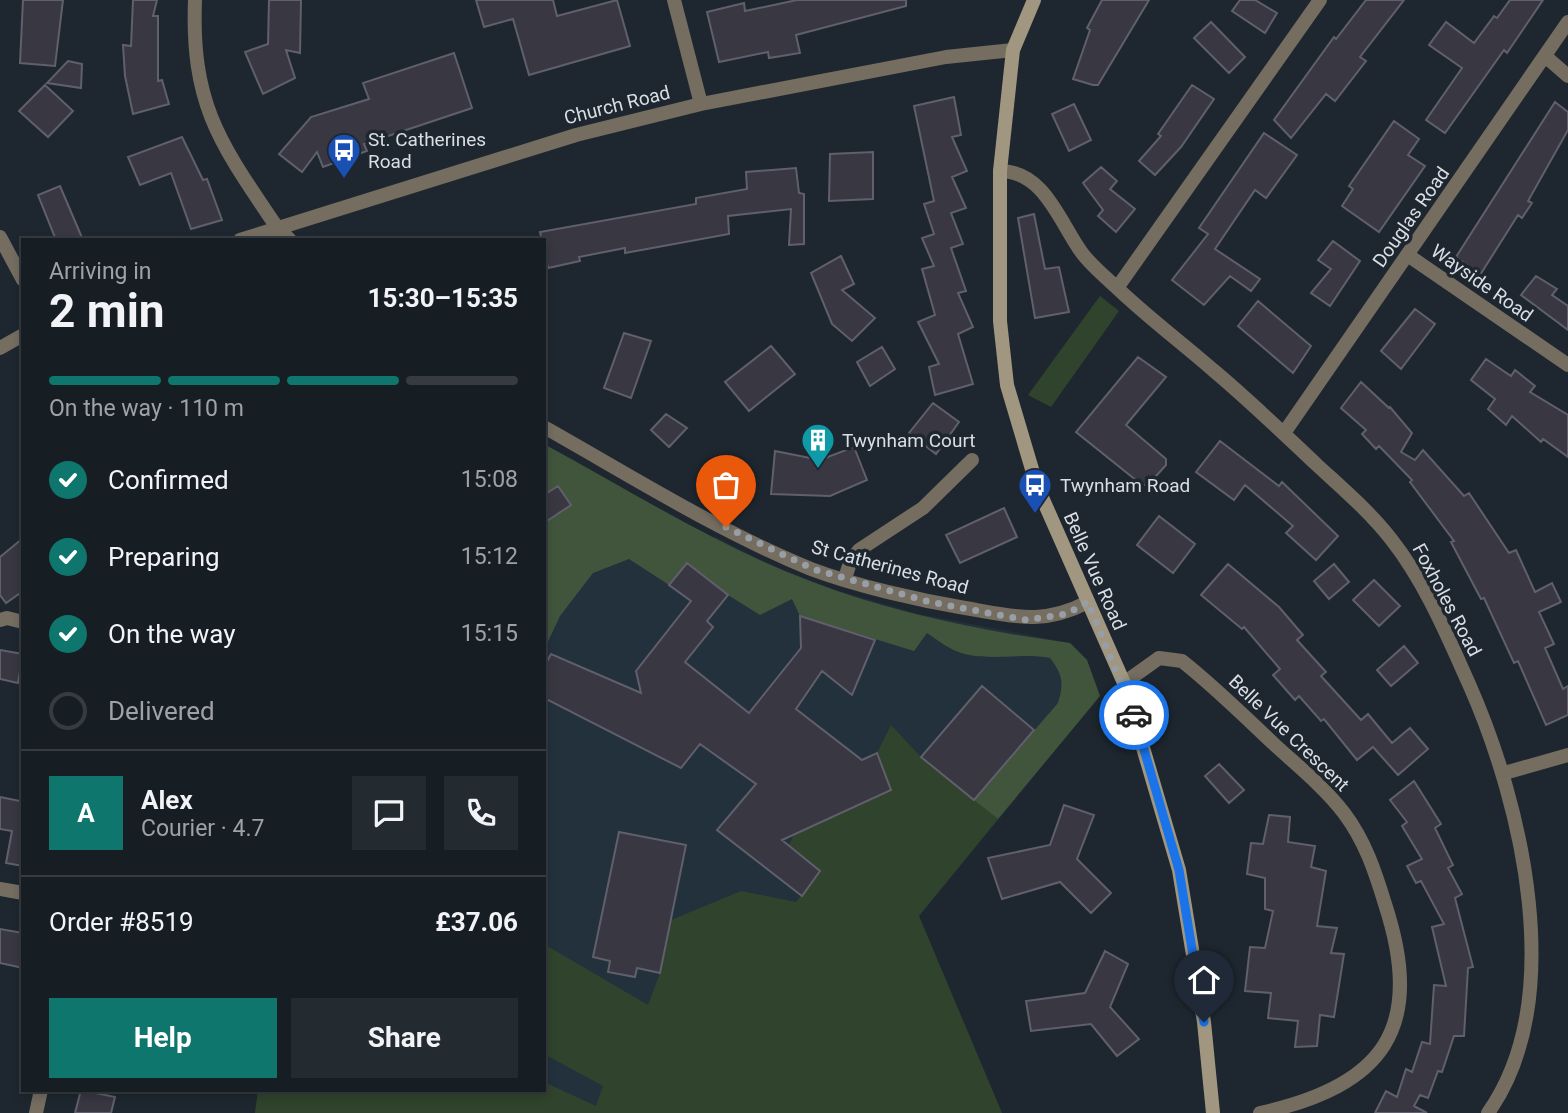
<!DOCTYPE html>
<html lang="en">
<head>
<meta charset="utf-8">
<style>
	body { margin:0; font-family:Roboto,sans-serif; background:#232a30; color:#f1f3f6; height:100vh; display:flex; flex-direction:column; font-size:26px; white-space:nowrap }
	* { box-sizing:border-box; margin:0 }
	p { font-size:23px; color:#9ea2a6 }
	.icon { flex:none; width:38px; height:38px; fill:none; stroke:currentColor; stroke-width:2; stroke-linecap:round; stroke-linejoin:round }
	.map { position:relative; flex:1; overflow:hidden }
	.sheet { position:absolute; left:21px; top:238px; width:525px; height:854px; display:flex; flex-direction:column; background:#161d23; border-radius:0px; box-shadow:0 4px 10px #0003,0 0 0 2px #353b41 }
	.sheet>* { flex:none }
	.pin { position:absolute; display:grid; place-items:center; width:60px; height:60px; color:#fff; margin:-72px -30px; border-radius:50% 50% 50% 0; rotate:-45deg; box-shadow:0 0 7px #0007 }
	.pin .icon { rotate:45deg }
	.courier { position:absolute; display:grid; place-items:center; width:70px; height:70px; margin:-35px; border:5px solid #1a73e8; border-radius:50%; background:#fff; color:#222; box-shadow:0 2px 9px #0007 }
	.headline em { font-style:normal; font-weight:700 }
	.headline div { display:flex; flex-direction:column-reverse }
	.headline { display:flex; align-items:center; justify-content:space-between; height:119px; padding:0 28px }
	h1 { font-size:46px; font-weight:700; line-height:52px }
	.bar { display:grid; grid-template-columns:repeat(4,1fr); gap:10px 7px; align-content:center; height:84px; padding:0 28px }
	.bar i { height:9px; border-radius:5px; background:#353b41 }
	.bar .selected { background:#0f766e }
	.bar p { grid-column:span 4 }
	.line { display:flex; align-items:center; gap:18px; padding:0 28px; border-top:2px solid #353b41 }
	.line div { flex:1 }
	.round { display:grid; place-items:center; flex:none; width:74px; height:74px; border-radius:0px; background:#232a30 }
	ol { padding:0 28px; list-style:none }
	li { display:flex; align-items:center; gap:21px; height:77px }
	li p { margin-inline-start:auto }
	li .icon { padding:7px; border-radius:50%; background:#0f766e; color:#fff; stroke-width:4 }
	li:last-child { color:#9ea2a6 }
	li i { width:38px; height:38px; border:4px solid #353b41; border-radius:50% }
	.cta { display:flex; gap:14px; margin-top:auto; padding:14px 28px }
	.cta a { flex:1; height:80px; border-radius:0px; background:#0f766e; color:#fff; font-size:28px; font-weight:700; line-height:80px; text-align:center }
	.cta a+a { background:#232a30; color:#f1f3f6 }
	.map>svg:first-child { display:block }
</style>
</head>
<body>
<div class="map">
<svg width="1568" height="1113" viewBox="0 0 1568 1113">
	<rect width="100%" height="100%" fill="#1e272f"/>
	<path fill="#23313d" d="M544,532L715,537L771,565L835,590L918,614L1070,643L1087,660L1100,696L919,916L1002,1113H255L258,1090H544Z"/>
	<path fill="#30432c" d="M1100,296L1119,311L1051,407L1028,395Z
		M891,725L921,757L998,819L919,916L1002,1113H255L258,1090H544V1082L596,1106L603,1086L544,1054V944L648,1005L660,973L671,920L741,891L796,902L820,871L789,845L794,834L891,790L877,753Z"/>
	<path fill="#40553c" d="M544,444C631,491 717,546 810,581C893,613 982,631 1070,643L1087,660L1100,696L998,819L974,800L1058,703C1064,683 1063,675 1050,658C1020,652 984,663 956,651C946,647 936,639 927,633L914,651L800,616L792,599L760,615L728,595L687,563L669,585L629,559L593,573L560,616L544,650Z"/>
	<path fill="#383742" stroke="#605f6c" stroke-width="2" d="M23,0H63L55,66L20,63Z
		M133,0H157L153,16H158V81L162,80L169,104L133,114L125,76L123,45L131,46Z
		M269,0H301L300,53L286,50L295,78L263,94L245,52L268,44Z
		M476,0H553L557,16L617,0L630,46L529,75L513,19L484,27Z
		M797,0H906V6L796,35L800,53L769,58L768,52L719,62L707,12L744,3L745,11Z
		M1102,0H1149L1098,85H1093L1073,79L1090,30L1087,28Z
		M1240,0H1255L1277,13L1265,33L1232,11Z
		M1366,0H1404L1360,57L1366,61L1335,101L1326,94L1291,138L1274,120L1334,37L1336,39Z
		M1510,0H1543L1507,53L1504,50L1445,133L1426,120L1462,68L1429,45L1446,22L1474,43L1494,16L1497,18Z
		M1211,22L1245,57L1229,73L1194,38Z
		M454,53L472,108L364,144L367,151L323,167L317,152L302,172L279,154L311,117L369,99L363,83Z
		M68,61L82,64L81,88L47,83Z
		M45,85L73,111L48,137L19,111Z
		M1192,85L1214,99L1181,147L1155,175L1139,161L1161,136L1158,134Z
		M954,97L961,135L952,137L967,171L952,177L966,208L951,213L963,244L951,248L966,291L958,293L973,327L958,334L973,384L935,395L929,367L939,364L918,322L935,315L922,269L934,266L922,238L934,234L924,204L934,201L914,106Z
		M1555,102L1568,112V130L1528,201L1532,203L1522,218L1518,215L1480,275L1456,257Z
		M1074,104L1091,140L1069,151L1052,114Z
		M1394,121L1419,139L1408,155L1425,166L1379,232L1342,206L1353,189L1349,186Z
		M1264,133L1297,155L1266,198L1255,190L1215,249L1260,279L1251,291L1230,276L1204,305L1172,280L1208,234L1199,228Z
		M182,137L203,180L207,179L222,220L191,229L171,173L140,185L128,157Z
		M873,152V199L829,201L830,154Z
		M1101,167L1117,181L1110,189L1135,209L1116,232L1098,216L1103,210L1083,183Z
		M796,168L799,193L804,194V244L789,245L791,209L728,216L729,234L625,253V248L579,257L580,261L548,268L540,232L696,204V198L747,189L746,172Z
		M60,186L83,240H56L38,195Z
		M1034,214L1045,269L1059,267L1069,312L1035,318L1018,218Z
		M1333,241L1360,261L1330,306L1311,293L1331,269L1318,260Z
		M841,256L854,284L842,290L875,318L852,341L832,324L811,273Z
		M1536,276L1557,289L1552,295L1568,306V330L1521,295Z
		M1258,301L1311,346L1293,373L1238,326Z
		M1415,309L1435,324L1401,369L1381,351Z
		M624,333L651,341L631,398L604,388Z
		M771,346L795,374L749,411L725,382Z
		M882,347L895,369L870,386L857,362Z
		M1138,357L1166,377L1126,425L1166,459V465L1148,485H1142L1076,432Z
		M1486,359L1511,376L1515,370L1535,386L1530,392L1568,415V457L1543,439L1541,442L1512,416L1506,425L1488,409L1495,399L1471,380Z
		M1361,382L1389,408L1390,407L1412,433L1401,452L1415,460L1423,450L1464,496L1469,493L1509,553L1516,550L1535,592L1552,583L1561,602L1539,612L1554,644L1545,648L1563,689L1568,686V715L1546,725L1518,661L1514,663L1484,598L1481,599L1451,542L1454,541L1410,482L1412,480L1379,446L1376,449L1362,434L1366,430L1341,408Z
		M933,403L959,422L936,454L909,433Z
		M666,414L687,428L669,447L651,430Z
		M1220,441L1279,486L1282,482L1338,536L1316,560L1286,533L1293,526L1245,485L1234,500L1196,472Z
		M854,447L867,480L830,496L771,494L775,451L820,460Z
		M558,486L571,505L544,523V495Z
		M1004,508L1017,537L960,563L946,535Z
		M1159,516L1195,544L1173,573L1137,545Z
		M23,538V591L6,603L0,595V557Z
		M687,563L728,595L707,621L713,627L685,662L749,713L801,648L800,616L875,640L852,695L822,671L796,709L862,760L877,753L891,790L782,840L820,871L802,896L717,830L756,784L700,744L681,768L544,698V667L551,654L641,693L636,671L691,601L669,585Z
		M1228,564L1279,607L1303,635L1297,640L1326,672L1321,676L1361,720L1368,714L1392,743L1410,728L1428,749L1398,775L1373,747L1357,760L1324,719L1321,721L1299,696L1295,700L1273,675L1280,669L1244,627L1242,629L1201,595Z
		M1334,564L1349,582L1329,599L1314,581Z
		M1374,580L1400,606L1379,626L1353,600Z
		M1404,646L1418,663L1391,686L1377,670Z
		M0,650L23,654L18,683L0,679Z
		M982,686L1034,730L974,800L921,757Z
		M1219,764L1244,790L1229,803L1205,776Z
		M1414,781L1441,824L1435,828L1453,865L1448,868L1462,894L1455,898L1473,967L1468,968L1464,1036H1454L1442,1072L1438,1071L1428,1098L1420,1095L1414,1106L1427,1113H1375L1386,1091L1397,1097L1406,1069L1412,1072L1422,1042L1430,1044L1434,985L1446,986L1432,927L1444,924L1421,881L1416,883L1407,866L1422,859L1402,826L1407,822L1390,800Z
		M0,797L20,801L23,866L6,863L12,831L0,829Z
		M1064,805L1094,815L1077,859L1111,893L1091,913L1060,882L1002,899L988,858L1050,845Z
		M1269,815L1290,817L1288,842L1315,846L1311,867L1326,871L1317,926L1337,928L1331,953L1344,954L1334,1017L1320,1015L1317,1046L1295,1047L1298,1021L1268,1018L1271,993L1245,991L1250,947L1265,948L1273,911L1265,909V878L1247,874L1251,843L1263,844Z
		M619,832L686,845L660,973L637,968L635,977L608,972L610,961L593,957Z
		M0,929L23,933V968L0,963Z
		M1105,951L1128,964L1110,1007L1139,1039L1117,1056L1091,1024L1031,1031L1026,1001L1085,993Z
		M81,1090L115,1097L111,1113H75Z"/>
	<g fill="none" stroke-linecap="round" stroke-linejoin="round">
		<path stroke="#746d60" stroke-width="14" d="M195,0C191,105 220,143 276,226L290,240
			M674,0L701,104
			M1545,56L1568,76
			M1000,171C1044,171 1059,221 1082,253C1091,265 1104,276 1115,286C1146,316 1181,342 1213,370C1249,400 1283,433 1317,465C1343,489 1370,512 1391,539C1425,582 1447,635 1469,684C1523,806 1568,1000 1488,1113
			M0,237L23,280
			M240,240L576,135L701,104L946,57L1013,50
			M1409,256L1568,365
			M1117,288L1320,0
			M0,348L23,335
			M544,427C631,476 718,531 811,569C856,586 918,600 965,608C1013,616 1042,626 1088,602
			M1284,433L1568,22
			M845,578L851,560L859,550L923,508L972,460
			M0,620L7,618L23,622
			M1124,683L1159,658L1182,661C1215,687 1245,717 1276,746C1299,767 1325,788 1344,813C1365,841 1375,871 1385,904C1426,1029 1383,1086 1260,1113
			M1508,772L1568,755
			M0,889L23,893
			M36,1113L41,1090"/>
		<path stroke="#a19680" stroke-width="14" d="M1034,0L1013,50L1000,171V321L1007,385L1037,486L1124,683L1179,870L1204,1022L1213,1113"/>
	</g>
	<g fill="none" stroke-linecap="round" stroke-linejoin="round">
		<path stroke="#989ea5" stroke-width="7" stroke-dasharray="0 12.6" d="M726,527L813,569L930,602L1026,620L1066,614L1088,602L1134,715"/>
		<path stroke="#1a73e8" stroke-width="9" d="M1134,715L1179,870L1204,1022"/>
	</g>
	<defs>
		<symbol id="bus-pin" viewBox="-11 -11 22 30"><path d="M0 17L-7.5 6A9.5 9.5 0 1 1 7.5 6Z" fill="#1a4fb4" stroke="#1e272f"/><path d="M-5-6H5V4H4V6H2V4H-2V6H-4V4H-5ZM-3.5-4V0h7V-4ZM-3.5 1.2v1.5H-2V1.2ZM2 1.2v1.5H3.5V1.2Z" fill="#fff"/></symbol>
		<symbol id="building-pin" viewBox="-11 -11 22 30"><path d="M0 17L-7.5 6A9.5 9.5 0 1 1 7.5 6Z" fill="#0f9aa8" stroke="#1e272f"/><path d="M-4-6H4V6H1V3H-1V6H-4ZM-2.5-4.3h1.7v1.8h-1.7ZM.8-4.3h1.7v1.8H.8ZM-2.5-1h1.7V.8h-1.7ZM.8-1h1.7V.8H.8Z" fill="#fff"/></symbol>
	</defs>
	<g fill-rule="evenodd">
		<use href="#bus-pin" x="325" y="131" width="38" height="52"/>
		<use href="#building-pin" x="799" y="421" width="38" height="52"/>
		<use href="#bus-pin" x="1016" y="466" width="38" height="52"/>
	</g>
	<g text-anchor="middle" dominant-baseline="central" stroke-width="7" stroke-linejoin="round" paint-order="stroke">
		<g font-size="19" fill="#d9dee4" stroke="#1e272f">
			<text transform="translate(617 105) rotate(-14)">Church Road</text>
			<text transform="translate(1411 217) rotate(-55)">Douglas Road</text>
			<text transform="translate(1482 283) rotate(35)">Wayside Road</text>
			<text transform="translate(890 567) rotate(15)">St Catherines Road</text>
			<text transform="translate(1095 571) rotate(66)">Belle Vue Road</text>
			<text transform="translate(1447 600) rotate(62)">Foxholes Road</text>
			<text transform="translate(1289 733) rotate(44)">Belle Vue Crescent</text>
		</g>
		<g font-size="19" fill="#d9dee4" stroke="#1e272f" text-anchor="start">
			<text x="368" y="139">St. Catherines<tspan x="368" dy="22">Road</tspan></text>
			<text x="842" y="440">Twynham Court</text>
			<text x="1060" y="485">Twynham Road</text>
		</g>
	</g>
</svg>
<div class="pin" style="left:726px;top:527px;background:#ea580c"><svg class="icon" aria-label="bag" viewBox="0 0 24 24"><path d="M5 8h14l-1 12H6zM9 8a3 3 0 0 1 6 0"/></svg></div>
<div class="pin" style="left:1204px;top:1022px;background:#1f2937"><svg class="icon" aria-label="home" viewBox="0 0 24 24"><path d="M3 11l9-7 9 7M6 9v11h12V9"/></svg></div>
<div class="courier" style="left:1134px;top:715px"><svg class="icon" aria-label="car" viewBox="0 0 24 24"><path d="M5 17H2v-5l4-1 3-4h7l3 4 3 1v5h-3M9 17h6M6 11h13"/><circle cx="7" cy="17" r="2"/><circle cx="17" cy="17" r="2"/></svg></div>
<section class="sheet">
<div class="headline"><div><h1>2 min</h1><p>Arriving in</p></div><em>15:30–15:35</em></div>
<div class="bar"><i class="selected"></i><i class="selected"></i><i class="selected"></i><i></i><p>On the way · 110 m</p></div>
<ol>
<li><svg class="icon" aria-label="check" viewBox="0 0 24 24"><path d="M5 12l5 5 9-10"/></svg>Confirmed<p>15:08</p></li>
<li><svg class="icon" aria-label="check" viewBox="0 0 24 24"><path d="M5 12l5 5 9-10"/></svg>Preparing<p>15:12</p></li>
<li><svg class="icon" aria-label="check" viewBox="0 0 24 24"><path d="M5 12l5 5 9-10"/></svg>On the way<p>15:15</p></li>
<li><i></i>Delivered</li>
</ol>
<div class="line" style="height:126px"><b class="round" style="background:#0f766e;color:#fff">A</b><div><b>Alex</b><p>Courier · 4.7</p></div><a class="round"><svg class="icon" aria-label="chat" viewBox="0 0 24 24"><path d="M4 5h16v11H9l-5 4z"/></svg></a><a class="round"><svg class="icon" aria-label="phone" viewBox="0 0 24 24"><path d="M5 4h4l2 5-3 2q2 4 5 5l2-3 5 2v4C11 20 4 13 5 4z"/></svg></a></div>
<div class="line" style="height:91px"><div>Order #8519</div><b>£37.06</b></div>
<div class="cta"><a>Help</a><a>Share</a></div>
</section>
</div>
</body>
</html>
